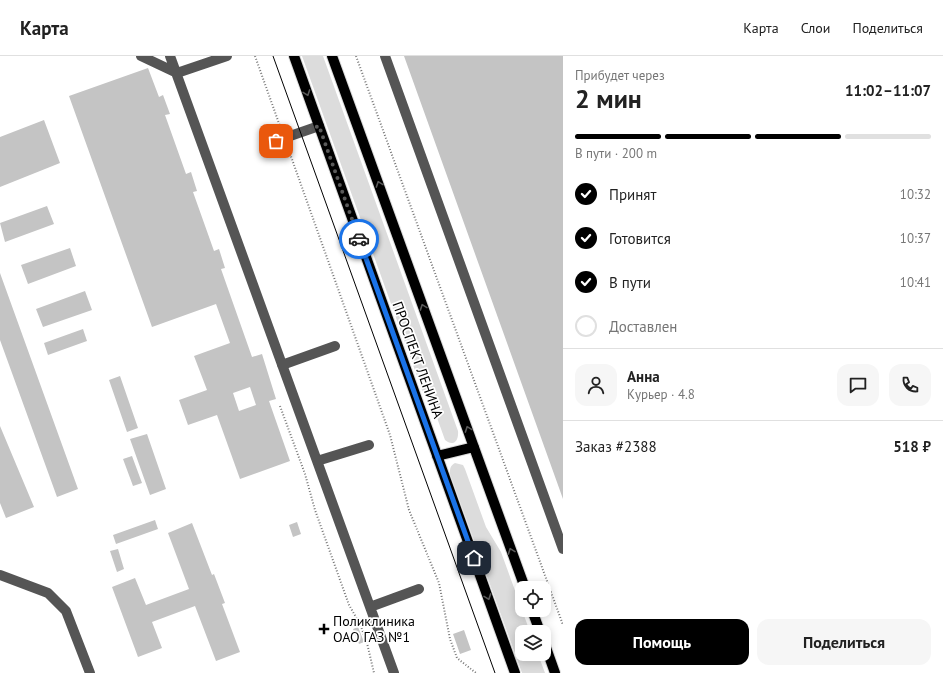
<!DOCTYPE html>
<html lang="ru">
<head>
<meta charset="utf-8">
<style>
	body { margin:0; font-family:"PT Sans",sans-serif; background:#f6f6f6; color:#222; height:100vh; display:flex; flex-direction:column; font-size:15px; white-space:nowrap }
	* { box-sizing:border-box; margin:0 }
	p { font-size:13px; color:#767676 }
	.icon { flex:none; width:22px; height:22px; fill:none; stroke:currentColor; stroke-width:2; stroke-linecap:round; stroke-linejoin:round }
	.map { position:relative; flex:1; overflow:hidden }
	.drawer { display:flex; flex-direction:column; background:#fff; width:380px }
	.drawer>* { flex:none }
	.controls { position:absolute; left:515px; top:525px; display:grid; gap:8px }
	.controls a { display:grid; place-items:center; width:36px; height:36px; border-radius:8px; background:#fff; box-shadow:0 2px 10px #0003; font-size:20px }
	.pin { position:absolute; display:grid; place-items:center; width:34px; height:34px; color:#fff; margin:-17px; border-radius:8px; box-shadow:0 2px 6px #0006 }
	.courier { position:absolute; display:grid; place-items:center; width:40px; height:40px; margin:-20px; border:3px solid #1a73e8; border-radius:50%; background:#fff; color:#222; box-shadow:0 1px 5px #0007 }
	.summary em { font-style:normal; font-weight:600 }
	.summary div { display:flex; flex-direction:column-reverse }
	.summary { display:flex; align-items:center; justify-content:space-between; height:68px; padding:0 12px }
	h1 { font-size:26px; font-weight:600; line-height:30px }
	.bar { display:grid; grid-template-columns:repeat(4,1fr); gap:6px 4px; align-content:center; height:48px; padding:0 12px }
	.bar i { height:5px; border-radius:3px; background:#e0e0e0 }
	.bar .on { background:#000 }
	.bar p { grid-column:span 4 }
	.line { display:flex; align-items:center; gap:10px; padding:0 12px; border-top:1px solid #e0e0e0 }
	.line div { flex:1 }
	.round { display:grid; place-items:center; flex:none; width:42px; height:42px; border-radius:12px; background:#f6f6f6 }
	ol { padding:0 12px; list-style:none }
	li { display:flex; align-items:center; gap:12px; height:44px }
	li p { margin-inline-start:auto }
	li .icon { padding:4px; border-radius:50%; background:#000; color:#fff; stroke-width:4 }
	li:last-child { color:#767676 }
	li i { width:22px; height:22px; border:2px solid #e0e0e0; border-radius:50% }
	.action { display:flex; gap:8px; margin-top:auto; padding:8px 12px }
	.action a { flex:1; height:46px; border-radius:12px; background:#000; color:#fff; font-size:16px; font-weight:600; line-height:46px; text-align:center }
	.action a+a { background:#f6f6f6; color:#222 }
	header { display:flex; align-items:center; gap:24px; box-sizing:border-box; height:56px; padding:0 20px; background:#fff; border-bottom:1px solid #e0e0e0 }
	header strong { font-size:19px }
	nav { display:flex; gap:22px; margin-inline-start:auto; font-size:14px }
	main { display:flex; flex:1; min-height:0 }
	.map>svg:first-child { display:block }
</style>
</head>
<body>
<header>
<strong>Карта</strong>
<nav><a>Карта</a><a>Слои</a><a>Поделиться</a></nav>
</header>
<main>
<div class="map">
<svg width="563" height="617" viewBox="0 0 563 617">
	<rect width="100%" height="100%" fill="#fff"/>
	<path fill="#dcdcdc" d="M302,0H323L458,375C459,385 453,391 445,384L431,345L422,334Z
		M455,407L463,409L465,413L486,471L501,496L530,576H522V598H538L545,617H522L450,418C450,412 450,410 455,407Z"/>
	<path fill="#c4c4c4" fill-rule="evenodd" d="M404,0H563V443Z
		M148,12L159,41L163,39L170,58L165,59L186,118L191,116L197,135L193,136L214,195L219,193L225,212L221,213L252,301L262,298L276,343L269,345L290,405L240,423L217,359L188,369L179,344L207,334L194,300L230,287L216,248L152,271L69,40ZM250,331L256,349L239,355L233,337Z
		M44,64L60,107L0,131V81Z
		M47,150L54,168L5,186L0,167Z
		M70,192L76,210L28,228L21,209Z
		M0,217L78,433L57,441L0,284Z
		M85,235L92,254L43,271L36,253Z
		M83,273L87,285L48,299L44,287Z
		M120,320L138,372L127,376L109,324Z
		M0,370L34,451L6,462L0,447Z
		M147,378L166,433L150,439L130,383Z
		M132,400L142,427L133,430L123,403Z
		M155,464L158,473L116,488L113,479Z
		M297,466L301,478L293,481L289,469Z
		M192,467L212,519L214,518L225,547L222,548L240,596L216,605L195,550L152,566L162,592L138,601L112,531L135,522L146,549L189,533L168,477Z
		M118,493L124,513L117,516L110,495Z
		M358,571L364,586L359,588L353,573Z
		M464,574L471,594L460,598L453,578Z"/>
	<g fill="none" stroke-linecap="round" stroke-linejoin="round">
		<defs>
			<path id="major" d="M294,0L515,617
				M332,0L525,532
				M437,400L474,391
				M532,554L540,576
				M544,586L555,617"/>
		</defs>
		<use href="#major" stroke="#dbdbdb" stroke-width="12"/>
		<path stroke="#777" stroke-width="2" stroke-dasharray="1 2" stroke-linecap="butt" d="M255,0L281,73
			M356,0L563,569
			M288,92L390,379L409,454L439,527L450,583L457,602L476,617
			M280,350L305,418L315,454L349,549L360,568L367,587L374,617"/>
		<path stroke="#555" stroke-width="10" d="M141,0L177,17L227,0
			M170,0L394,617
			M385,0L563,493
			M267,88L319,70
			M282,309L335,290
			M317,405L369,389
			M0,519L48,537L66,555L90,617
			M370,551L419,533"/>
		<use href="#major" stroke="#000" stroke-width="10"/>
		<path stroke="#000" stroke-width="1" d="M273,0L495,617"/>
	</g>
	<defs><path id="oneway-chevron" d="M-2-3.5L2.5 0L-2 3.5" fill="none" stroke-width="1.6" stroke-linecap="round" stroke-linejoin="round"/></defs>
	<g stroke="#595959">
		<use href="#oneway-chevron" transform="translate(307 37) rotate(70)"/>
		<use href="#oneway-chevron" transform="translate(379 128) rotate(-110)"/>
		<use href="#oneway-chevron" transform="translate(423 251) rotate(-110)"/>
		<use href="#oneway-chevron" transform="translate(468 373) rotate(-110)"/>
		<use href="#oneway-chevron" transform="translate(511 495) rotate(-110)"/>
		<use href="#oneway-chevron" transform="translate(488 541) rotate(70)"/>
	</g>
	<g fill="none" stroke-linecap="round" stroke-linejoin="round">
		<path stroke="#595959" stroke-width="4" stroke-dasharray="0 7.2" d="M276,85L319,70L359,183"/>
		<path stroke="#1a73e8" stroke-width="5" d="M359,183L474,502"/>
	</g>
	<path fill="#000" stroke="#fff" stroke-width="1.5" d="M322 567h4v4h4v4h-4v4h-4v-4h-4v-4h4z"/>
	<g text-anchor="middle" dominant-baseline="central" stroke-width="3.5" stroke-linejoin="round" paint-order="stroke">
		<g font-size="14" fill="#000" stroke="#fff">
			<text transform="translate(418 304) rotate(70)">ПРОСПЕКТ ЛЕНИНА</text>
		</g>
		<g font-size="14" fill="#000" stroke="#fff" text-anchor="start">
			<text x="333" y="565">Поликлиника<tspan x="333" dy="16">ОАО ГАЗ №1</tspan></text>
		</g>
	</g>
</svg>
<div class="controls">
<a><svg class="icon" aria-label="locate" viewBox="0 0 24 24"><circle cx="12" cy="12" r="6"/><path d="M12 2v4M12 18v4M2 12h4M18 12h4"/></svg></a>
<a><svg class="icon" aria-label="layers" viewBox="0 0 24 24"><path d="M12 4l9 5-9 5-9-5zM3 14l9 5 9-5"/></svg></a>
</div>
<div class="pin" style="left:276px;top:85px;background:#ea580c"><svg class="icon" aria-label="bag" viewBox="0 0 24 24"><path d="M5 8h14l-1 12H6zM9 8a3 3 0 0 1 6 0"/></svg></div>
<div class="pin" style="left:474px;top:502px;background:#1f2937"><svg class="icon" aria-label="home" viewBox="0 0 24 24"><path d="M3 11l9-7 9 7M6 9v11h12V9"/></svg></div>
<div class="courier" style="left:359px;top:183px"><svg class="icon" aria-label="car" viewBox="0 0 24 24"><path d="M5 17H2v-5l4-1 3-4h7l3 4 3 1v5h-3M9 17h6M6 11h13"/><circle cx="7" cy="17" r="2"/><circle cx="17" cy="17" r="2"/></svg></div>
</div>
<section class="drawer">
<div class="summary"><div><h1>2 мин</h1><p>Прибудет через</p></div><em>11:02–11:07</em></div>
<div class="bar"><i class="on"></i><i class="on"></i><i class="on"></i><i></i><p>В пути · 200 m</p></div>
<ol>
<li><svg class="icon" aria-label="check" viewBox="0 0 24 24"><path d="M5 12l5 5 9-10"/></svg>Принят<p>10:32</p></li>
<li><svg class="icon" aria-label="check" viewBox="0 0 24 24"><path d="M5 12l5 5 9-10"/></svg>Готовится<p>10:37</p></li>
<li><svg class="icon" aria-label="check" viewBox="0 0 24 24"><path d="M5 12l5 5 9-10"/></svg>В пути<p>10:41</p></li>
<li><i></i>Доставлен</li>
</ol>
<div class="line" style="height:72px"><a class="round"><svg class="icon" aria-label="person" viewBox="0 0 24 24"><circle cx="12" cy="8" r="4"/><path d="M4 21q1-7 8-7t8 7"/></svg></a><div><b>Анна</b><p>Курьер · 4.8</p></div><a class="round"><svg class="icon" aria-label="chat" viewBox="0 0 24 24"><path d="M4 5h16v11H9l-5 4z"/></svg></a><a class="round"><svg class="icon" aria-label="phone" viewBox="0 0 24 24"><path d="M5 4h4l2 5-3 2q2 4 5 5l2-3 5 2v4C11 20 4 13 5 4z"/></svg></a></div>
<div class="line" style="height:52px"><div>Заказ #2388</div><b>518 ₽</b></div>
<div class="action"><a>Помощь</a><a>Поделиться</a></div>
</section>
</main>
</body>
</html>
